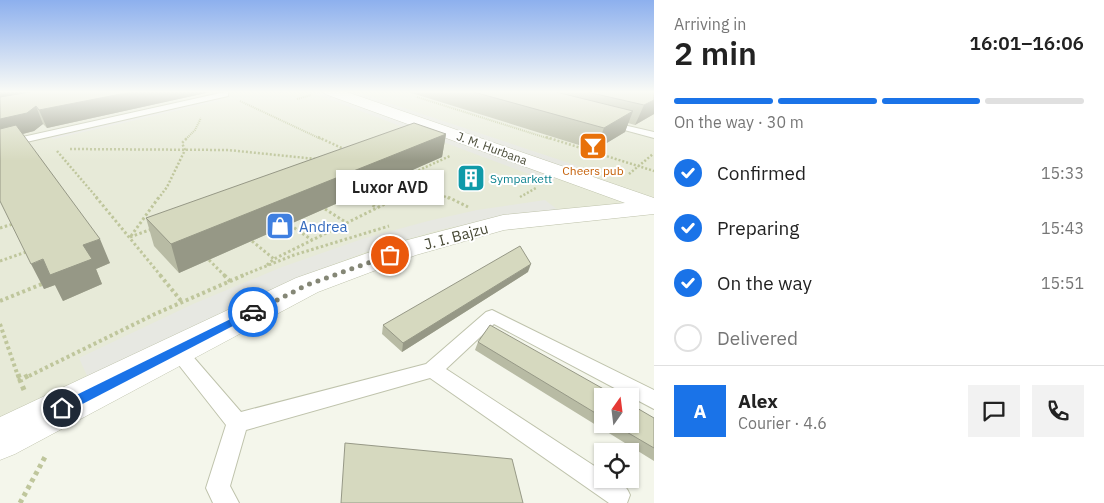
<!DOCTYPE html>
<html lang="en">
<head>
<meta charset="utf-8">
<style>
	body { margin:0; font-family:"IBM Plex Sans",sans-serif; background:#f2f2f2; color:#222; height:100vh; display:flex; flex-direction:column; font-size:19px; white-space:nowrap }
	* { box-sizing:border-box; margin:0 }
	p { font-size:16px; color:#767676 }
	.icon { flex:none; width:28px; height:28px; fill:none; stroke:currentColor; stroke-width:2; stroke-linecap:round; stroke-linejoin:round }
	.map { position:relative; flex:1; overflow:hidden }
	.panel { display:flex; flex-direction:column; background:#fff; width:450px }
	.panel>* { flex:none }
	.needle { width:32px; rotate:14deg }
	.controls { position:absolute; left:594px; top:388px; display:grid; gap:10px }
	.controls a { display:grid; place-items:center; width:45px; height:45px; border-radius:0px; background:#fff; box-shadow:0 1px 4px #0004; font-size:25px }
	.pin { position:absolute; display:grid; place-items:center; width:42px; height:42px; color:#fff; margin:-21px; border:2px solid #fff; border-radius:50%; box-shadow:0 1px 5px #0007 }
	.courier { position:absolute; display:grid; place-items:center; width:50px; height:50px; margin:-25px; border:4px solid #1a73e8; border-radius:50%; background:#fff; color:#222; box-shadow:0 1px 6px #0007 }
	.bubble { position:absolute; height:35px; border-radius:0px; background:#fff; box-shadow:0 1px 4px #0004; font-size:16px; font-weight:600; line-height:35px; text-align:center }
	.summary em { font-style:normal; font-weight:600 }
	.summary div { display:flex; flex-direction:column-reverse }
	.summary { display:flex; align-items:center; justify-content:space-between; height:85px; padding:0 20px }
	h1 { font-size:32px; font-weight:600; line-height:38px }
	.bar { display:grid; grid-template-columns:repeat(4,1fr); gap:8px 5px; align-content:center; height:60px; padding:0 20px }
	.bar i { height:6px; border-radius:4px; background:#e0e0e0 }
	.bar .current { background:#1a73e8 }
	.bar p { grid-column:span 4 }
	.line { display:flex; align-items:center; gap:12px; padding:0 20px; border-top:1px solid #e0e0e0 }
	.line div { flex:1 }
	.round { display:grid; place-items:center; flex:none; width:52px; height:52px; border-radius:0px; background:#f2f2f2 }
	ol { padding:0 20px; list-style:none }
	li { display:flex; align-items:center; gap:15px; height:55px }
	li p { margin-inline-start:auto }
	li .icon { padding:5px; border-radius:50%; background:#1a73e8; color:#fff; stroke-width:4 }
	li:last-child { color:#767676 }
	li i { width:28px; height:28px; border:2px solid #e0e0e0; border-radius:50% }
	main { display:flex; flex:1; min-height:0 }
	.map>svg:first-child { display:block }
</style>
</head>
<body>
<main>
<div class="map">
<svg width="654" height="503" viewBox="0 0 654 503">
	<rect width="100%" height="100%" fill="#f4f6eb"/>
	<path fill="#e7ead8" d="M138,91H654V200L492,217L305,276L0,431V118Z"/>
	<path fill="#e7e8e2" d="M307,91H322L559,177L550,182Z
		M338,91H353L578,166L570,171Z
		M217,97L223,100L53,139L49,135Z
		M545,200L558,210L490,219L439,230L374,249L297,278L206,320L88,378L79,358L193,304L282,267L362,239L428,221L477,210Z"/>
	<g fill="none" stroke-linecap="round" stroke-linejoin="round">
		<defs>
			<path id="lane" d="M225,92H228V96L0,148V142Z
				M606,121L654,132V138L606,125Z
				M492,310L654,390V409L494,324L446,369L602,471V479C616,479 625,482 630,495L627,503H609L430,378L246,430L230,486L239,503H213L206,488L226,425L171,355L168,350L171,345L177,343L183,345L241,412L426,364L486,312Z"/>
			<path id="street" d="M323,91H344L654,198V214L504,230L416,255L318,292L15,454L0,460V417L296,278L396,243L503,215L625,203L325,94Z"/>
		</defs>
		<use href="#lane" stroke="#bfc3ac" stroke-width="2"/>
		<use href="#street" stroke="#bfc3ac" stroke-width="1"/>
		<path stroke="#bfc69c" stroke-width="2" stroke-dasharray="1 1" stroke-linecap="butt" d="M279,92L281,91
			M417,97L550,139
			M297,99L311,95
			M240,101L321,139
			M186,139L195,130L201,118"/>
		<path stroke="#bfc69c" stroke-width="2.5" stroke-dasharray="2 2" stroke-linecap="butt" d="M318,137L346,150
			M546,137L654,171
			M70,149L228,150L316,159
			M57,151L98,199
			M397,174L450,199
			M629,174L653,154
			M404,177L450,156
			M356,195L362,199
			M520,197L536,188
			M158,199L167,187L185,150L182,143L188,137
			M396,199L422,186"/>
		<path stroke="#bfc69c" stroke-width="3" stroke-dasharray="2.5 2.5" stroke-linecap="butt" d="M96,197L161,276
			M360,197L377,208
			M448,197L468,207
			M325,209L347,223
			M290,225L312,240
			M0,228L13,224
			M131,236L159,197
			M130,237L152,229
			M252,241L274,259
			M209,260L225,276
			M0,261L26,252
			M267,265L274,259L399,197
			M241,276L294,255L389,226"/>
		<path stroke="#bfc69c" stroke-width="4" stroke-dasharray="3 3" stroke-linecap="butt" d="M160,275L182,302
			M224,275L231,282
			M0,301L42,284
			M0,324L18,376
			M29,376L155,314L244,275"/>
		<path stroke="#bfc69c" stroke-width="5" stroke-dasharray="4 4" stroke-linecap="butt" d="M18,374L20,380
			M24,390L20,380L31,374
			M20,503L45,457"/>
		<use href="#lane" fill="#fff" fill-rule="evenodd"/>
		<use href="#street" fill="#fff" fill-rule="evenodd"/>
	</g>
	<path fill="#b8bba4" d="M0,91H215L47,128L43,124L34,131L22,134L110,263L96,269L102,284L63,301L55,285L44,289Z
		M405,91H654V114L635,125L628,123L625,132L595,150Z
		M446,134L442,157L179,273L154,246L146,218Z
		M528,272L402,352L382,334L383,325Z
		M478,342L602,396V424H630L654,418V461L475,350Z"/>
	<path fill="#969886" d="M0,91H52L0,107Z
		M136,91H215L47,128L39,110Z
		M654,100V114L635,125L644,105Z
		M36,106L43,124L34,131L0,140V119Z
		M633,111L625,132L595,150L604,128Z
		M446,134L442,157L179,273L171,244Z
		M100,239L110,263L96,269L102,284L63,301L55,285L44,289L31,264Z
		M531,264L528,272L402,352L403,343Z"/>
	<path fill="#d6d9bf" stroke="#969886" d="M36,91H136L39,110L36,106L27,113L0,119V97Z
		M470,91H552L633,111L604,128Z
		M583,91H654V100L644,105Z
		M414,123L446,134L171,244L146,218Z
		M16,125L100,239L83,245L92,259L50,275L43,259L31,264L0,201V129Z
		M520,246L531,264L403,343L383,325Z
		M490,325L616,396H602V417L478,342Z
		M630,404L654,418V448L613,424H630Z
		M345,443L512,459L523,503H341Z"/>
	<linearGradient id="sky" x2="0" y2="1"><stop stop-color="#8db0ee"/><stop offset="0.57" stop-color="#fafbf6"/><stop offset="1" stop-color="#fafbf6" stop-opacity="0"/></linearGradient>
	<rect width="654" height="161" fill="url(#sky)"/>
	<path fill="#1a73e8" d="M253,308L256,309V314L67,412L62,413L58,412L56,408L58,404Z"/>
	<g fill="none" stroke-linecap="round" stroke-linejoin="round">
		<path stroke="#858776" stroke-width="5" stroke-dasharray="0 9" d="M253,312L307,285L390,255"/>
	</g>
	<defs>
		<symbol id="bar-square" viewBox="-11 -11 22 22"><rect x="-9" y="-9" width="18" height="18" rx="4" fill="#e8710a" stroke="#fff"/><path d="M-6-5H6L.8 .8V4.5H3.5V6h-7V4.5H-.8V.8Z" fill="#fff"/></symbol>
		<symbol id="building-square" viewBox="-11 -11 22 22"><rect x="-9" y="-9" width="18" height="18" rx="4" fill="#0f9aa8" stroke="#fff"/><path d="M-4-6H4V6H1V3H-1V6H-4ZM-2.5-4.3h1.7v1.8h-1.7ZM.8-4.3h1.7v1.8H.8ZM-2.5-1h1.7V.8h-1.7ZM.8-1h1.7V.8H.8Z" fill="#fff"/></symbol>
		<symbol id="shop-square" viewBox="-11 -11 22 22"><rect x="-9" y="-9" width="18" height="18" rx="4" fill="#3f7fe0" stroke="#fff"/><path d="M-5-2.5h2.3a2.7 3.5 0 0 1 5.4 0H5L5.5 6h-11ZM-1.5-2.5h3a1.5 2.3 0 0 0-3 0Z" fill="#fff"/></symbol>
	</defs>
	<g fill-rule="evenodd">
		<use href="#bar-square" x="577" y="130" width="32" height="32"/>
		<use href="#building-square" x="455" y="162" width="32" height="32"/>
		<use href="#shop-square" x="264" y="210" width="32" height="32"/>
	</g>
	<g text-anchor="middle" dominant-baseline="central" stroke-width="4" stroke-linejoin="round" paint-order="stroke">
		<g font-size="12" fill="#494b37" stroke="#fff">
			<text transform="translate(492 148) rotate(20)">J. M. Hurbana</text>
		</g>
		<g font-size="12" fill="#c56008" stroke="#fff">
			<text x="593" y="170">Cheers pub</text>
		</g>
		<g font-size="12" fill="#0d838f" stroke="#fff" text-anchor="start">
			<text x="490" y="178">Symparkett</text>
		</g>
		<g font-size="15" fill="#366cbe" stroke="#fff" text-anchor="start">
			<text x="299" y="226">Andrea</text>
		</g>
		<g font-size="15" fill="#494b37" stroke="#fff">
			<text transform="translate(456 236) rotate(-15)">J. I. Bajzu</text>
		</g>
	</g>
</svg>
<div class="controls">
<a><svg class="needle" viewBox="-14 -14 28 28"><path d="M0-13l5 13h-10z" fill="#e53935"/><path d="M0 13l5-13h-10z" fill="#767676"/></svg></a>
<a><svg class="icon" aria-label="locate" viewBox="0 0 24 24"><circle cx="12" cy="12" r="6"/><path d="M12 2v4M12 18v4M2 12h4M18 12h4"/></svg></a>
</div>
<div class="pin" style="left:390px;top:255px;background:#ea580c"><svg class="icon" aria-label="bag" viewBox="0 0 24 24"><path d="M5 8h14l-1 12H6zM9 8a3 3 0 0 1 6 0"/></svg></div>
<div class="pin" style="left:62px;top:408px;background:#1f2937"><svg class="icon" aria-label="home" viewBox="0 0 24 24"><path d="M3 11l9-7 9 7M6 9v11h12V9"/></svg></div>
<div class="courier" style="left:253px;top:312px"><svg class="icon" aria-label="car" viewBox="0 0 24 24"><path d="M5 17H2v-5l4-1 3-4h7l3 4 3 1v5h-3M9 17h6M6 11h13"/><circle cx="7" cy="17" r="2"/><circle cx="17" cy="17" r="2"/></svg></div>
<div class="bubble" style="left:336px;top:170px;width:108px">Luxor AVD</div>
</div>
<section class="panel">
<div class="summary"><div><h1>2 min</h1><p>Arriving in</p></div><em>16:01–16:06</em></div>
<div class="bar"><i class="current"></i><i class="current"></i><i class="current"></i><i></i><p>On the way · 30 m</p></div>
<ol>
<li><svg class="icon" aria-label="check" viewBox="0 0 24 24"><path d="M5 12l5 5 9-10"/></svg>Confirmed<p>15:33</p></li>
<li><svg class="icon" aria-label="check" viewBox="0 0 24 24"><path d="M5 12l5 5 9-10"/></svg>Preparing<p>15:43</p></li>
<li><svg class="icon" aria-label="check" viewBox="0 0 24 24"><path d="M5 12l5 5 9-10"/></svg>On the way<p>15:51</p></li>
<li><i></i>Delivered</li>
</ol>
<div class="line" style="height:90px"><b class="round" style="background:#1a73e8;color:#fff">A</b><div><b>Alex</b><p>Courier · 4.6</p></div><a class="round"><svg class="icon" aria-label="chat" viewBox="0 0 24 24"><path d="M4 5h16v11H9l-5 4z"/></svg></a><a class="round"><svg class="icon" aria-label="phone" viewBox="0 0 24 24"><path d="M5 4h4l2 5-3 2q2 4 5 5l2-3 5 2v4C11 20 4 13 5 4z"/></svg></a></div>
</section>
</main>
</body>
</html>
